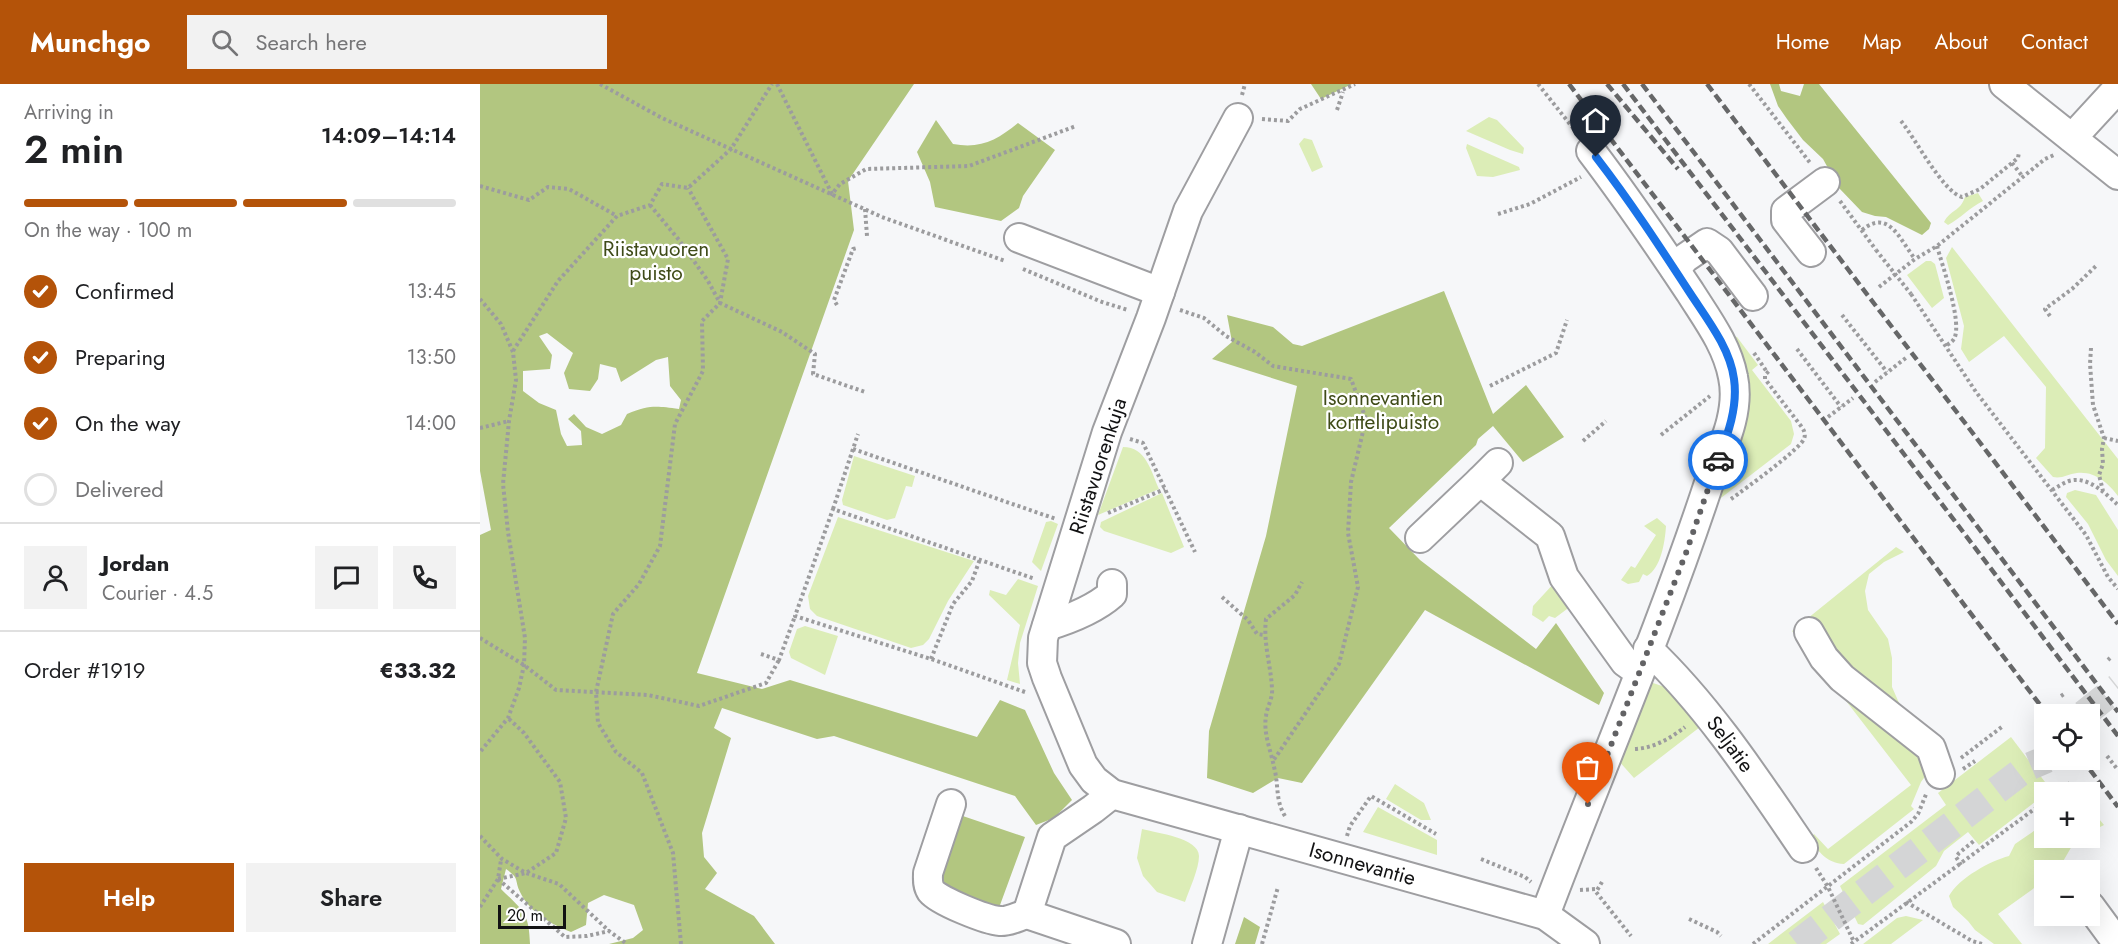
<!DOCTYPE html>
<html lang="en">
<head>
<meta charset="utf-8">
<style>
	body { margin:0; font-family:Jost,sans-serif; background:#f2f2f2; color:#202124; height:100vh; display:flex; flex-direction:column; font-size:22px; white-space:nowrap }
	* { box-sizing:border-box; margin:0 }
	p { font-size:20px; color:#757577 }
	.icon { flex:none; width:33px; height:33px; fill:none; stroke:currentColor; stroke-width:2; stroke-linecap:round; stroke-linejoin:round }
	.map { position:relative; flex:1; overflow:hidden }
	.side { display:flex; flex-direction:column; background:#fff; width:480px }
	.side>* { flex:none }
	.controls { position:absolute; left:1554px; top:620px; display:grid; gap:12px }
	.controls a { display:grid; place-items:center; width:66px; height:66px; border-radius:0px; background:#fff; box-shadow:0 6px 24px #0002; font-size:30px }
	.scale { position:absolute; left:18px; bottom:15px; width:68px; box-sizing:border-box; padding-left:6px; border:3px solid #121213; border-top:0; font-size:16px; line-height:21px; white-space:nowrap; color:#121213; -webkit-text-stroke:4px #fff; paint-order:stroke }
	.pin { position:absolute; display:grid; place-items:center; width:51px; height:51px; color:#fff; margin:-62px -26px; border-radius:50% 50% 50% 0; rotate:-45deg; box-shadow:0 0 6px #0007 }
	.pin .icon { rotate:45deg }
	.courier { position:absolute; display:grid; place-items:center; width:60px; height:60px; margin:-30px; border:4px solid #1a73e8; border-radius:50%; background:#fff; color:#222; box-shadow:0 2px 8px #0007 }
	.overview em { font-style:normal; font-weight:600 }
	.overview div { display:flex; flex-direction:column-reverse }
	.overview { display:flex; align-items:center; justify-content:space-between; height:102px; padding:0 24px }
	h1 { font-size:39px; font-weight:600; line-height:45px }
	.bar { display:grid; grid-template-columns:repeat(4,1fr); gap:9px 6px; align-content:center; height:72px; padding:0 24px }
	.bar i { height:8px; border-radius:4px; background:#e0e0e0 }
	.bar .on { background:#b45309 }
	.bar p { grid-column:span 4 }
	.line { display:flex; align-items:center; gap:15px; padding:0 24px; border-top:2px solid #e0e0e0 }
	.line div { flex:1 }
	.round { display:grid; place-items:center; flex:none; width:63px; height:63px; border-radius:0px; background:#f2f2f2 }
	ol { padding:0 24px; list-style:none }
	li { display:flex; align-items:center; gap:18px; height:66px }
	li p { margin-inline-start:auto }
	li .icon { padding:6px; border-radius:50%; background:#b45309; color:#fff; stroke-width:4 }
	li:last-child { color:#757577 }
	li i { width:33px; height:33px; border:3px solid #e0e0e0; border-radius:50% }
	.button { display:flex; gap:12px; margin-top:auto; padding:12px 24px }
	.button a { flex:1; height:69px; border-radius:0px; background:#b45309; color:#fff; font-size:24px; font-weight:600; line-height:69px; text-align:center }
	.button a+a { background:#f2f2f2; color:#202124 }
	header { display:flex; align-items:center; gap:36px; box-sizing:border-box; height:84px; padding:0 30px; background:#b45309; color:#fff }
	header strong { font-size:28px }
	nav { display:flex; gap:33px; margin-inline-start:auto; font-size:21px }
	.search { width:420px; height:54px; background:#f2f2f2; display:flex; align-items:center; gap:15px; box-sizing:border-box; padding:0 21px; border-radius:0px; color:#757577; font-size:22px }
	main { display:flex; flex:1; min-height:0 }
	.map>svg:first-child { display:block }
</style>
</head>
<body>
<header>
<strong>Munchgo</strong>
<div class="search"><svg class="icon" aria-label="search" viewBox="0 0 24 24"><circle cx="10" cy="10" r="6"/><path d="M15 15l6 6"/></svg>Search here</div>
<nav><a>Home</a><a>Map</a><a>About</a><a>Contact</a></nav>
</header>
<main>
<section class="side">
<div class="overview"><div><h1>2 min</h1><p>Arriving in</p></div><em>14:09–14:14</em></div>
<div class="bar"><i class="on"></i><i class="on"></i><i class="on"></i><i></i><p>On the way · 100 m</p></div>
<ol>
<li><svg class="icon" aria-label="check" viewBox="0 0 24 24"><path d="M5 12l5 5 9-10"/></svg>Confirmed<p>13:45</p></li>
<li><svg class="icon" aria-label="check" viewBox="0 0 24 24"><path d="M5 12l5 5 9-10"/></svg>Preparing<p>13:50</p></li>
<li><svg class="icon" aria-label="check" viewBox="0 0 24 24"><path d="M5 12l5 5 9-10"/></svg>On the way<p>14:00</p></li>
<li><i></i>Delivered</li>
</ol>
<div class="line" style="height:108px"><a class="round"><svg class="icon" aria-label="person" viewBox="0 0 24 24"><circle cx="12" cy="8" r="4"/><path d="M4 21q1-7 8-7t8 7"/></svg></a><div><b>Jordan</b><p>Courier · 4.5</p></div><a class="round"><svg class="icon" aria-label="chat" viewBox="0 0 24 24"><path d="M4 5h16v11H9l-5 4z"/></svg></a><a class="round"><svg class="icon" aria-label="phone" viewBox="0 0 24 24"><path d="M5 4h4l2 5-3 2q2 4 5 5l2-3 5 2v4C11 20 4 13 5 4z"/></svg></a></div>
<div class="line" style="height:78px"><div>Order #1919</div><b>€33.32</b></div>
<div class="button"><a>Help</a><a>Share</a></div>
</section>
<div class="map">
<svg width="1638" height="860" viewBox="0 0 1638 860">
	<rect width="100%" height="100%" fill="#f6f7f9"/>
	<path fill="#dcedb7" d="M1009,33L1017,36L1044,64L1043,70L1030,66L986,47Z
		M824,54L832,56L843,83L832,88L819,60Z
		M987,60L1039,83L1040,86L1013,93L997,92L986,64Z
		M1498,109L1503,117C1489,124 1481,134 1468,141L1464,138C1471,125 1480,128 1485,113Z
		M1472,163L1638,375V412C1628,399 1615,387 1597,389C1588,390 1582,395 1573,393L1556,374L1565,364L1566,303L1524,252L1489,278L1481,265L1484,242L1466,174Z
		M1446,177H1451L1455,180L1464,214L1452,224L1427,191Z
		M1248,250L1257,253L1278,281L1272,286L1311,337L1314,350L1311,360L1237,417Z
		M643,363C666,363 671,387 679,405L618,431Z
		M374,372L435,392L432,403L426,402L415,434L407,436L363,421L362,416Z
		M1595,406L1616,411L1638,446V492L1626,476L1608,440L1586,413L1587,409Z
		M682,409L704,463L691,469L624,447L620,443L621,438Z
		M358,433L494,477L468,517L449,555L443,561L431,564L337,532L330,525L328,512Z
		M1177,434L1186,442C1185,458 1181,484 1167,492L1163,490L1159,498L1148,500L1141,496L1151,482L1155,484L1176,451L1164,442Z
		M571,437L578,440L561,487L552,478L566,438Z
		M1416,463L1424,468L1404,478L1389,490L1385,507L1388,526L1408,555L1412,574V603L1442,671V686L1449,687L1441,698L1431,722L1434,725L1364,780C1347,779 1339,768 1330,756L1334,750L1348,765L1431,701L1312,547Z
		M538,495L558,502L540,559L538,579L540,600L527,596L540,541L509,511L510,506L526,511Z
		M1076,497L1090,517L1087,525L1075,534L1069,532L1063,538L1052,531L1053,522Z
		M325,542L358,552L345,591L311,574L309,568L317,545Z
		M1167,597L1191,605L1220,643L1154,694L1137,675Z
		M1531,653L1571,706L1564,708V711L1499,761L1488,748L1464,767L1456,782L1383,841L1378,840L1360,802L1466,721L1458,709Z
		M915,700L944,719L951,736H941L906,715Z
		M898,723L957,756V771L883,748Z
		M1610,724L1624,741L1610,748Z
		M1564,740V753H1599L1596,755L1578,786H1564V797L1518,830L1542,860H1514L1495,846L1488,837L1473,823L1469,812C1479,794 1510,777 1529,772L1535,760Z
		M662,745C677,749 719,754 719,772C719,785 709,806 705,818L677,808L663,792L657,774Z
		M1343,818L1360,850L1346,860H1288Z
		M1426,832L1443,836L1411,860H1383L1417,834Z"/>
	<path fill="#b2c680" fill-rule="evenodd" d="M0,0H434L368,97L374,146L217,589L282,605L310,596L497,653L520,616L545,626L574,689L592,716L574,734L556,741L535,712L354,652L337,655L242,624L234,644L251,654L222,749L224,773L237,789L225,805L274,832L295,860H129L153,854L163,846L154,821L124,811L108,819L106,841L91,848C71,840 50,829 40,808C34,795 40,795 26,785L21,805C43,827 49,828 50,860H0V451L11,446L0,387ZM67,249L93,269L84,289L89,305L110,307L118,295L120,280L136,284L141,298L176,276L188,273L190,302L201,316L199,325C175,322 170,321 147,330L141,341L122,350L106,343L94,330L88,335L101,347L102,361L87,362L81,350L76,326L59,319L43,307V287L70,285L72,271L59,252Z
		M831,0H872L841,15Z
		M1290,0H1299L1301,7L1320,12L1324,0H1339L1451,139L1449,145L1442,151L1406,133L1395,132L1382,128L1359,104L1343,75L1323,56L1307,35L1298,22Z
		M456,36L473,60C501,65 517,56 538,39L575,66L543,112L539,124L521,137L455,123L450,98L437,68Z
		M964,207L1013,330L1046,301L1084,353L1043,378L1013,342L998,355L996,361L909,444L940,476L1056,565L1076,539L1124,609L1119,621L945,526L822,699L798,694L773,709L727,694L729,647L786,452L817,302L732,275L752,258L747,231L793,243L813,260L822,262Z
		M474,729L545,753L516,832L454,800Z
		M764,833L780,843L775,860H755Z"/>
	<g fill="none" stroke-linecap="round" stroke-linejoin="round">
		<path stroke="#d4d5d6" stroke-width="28" stroke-dasharray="28 14" stroke-linecap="butt" d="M1604,630L1638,603
			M1317,860L1546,684L1567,675"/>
		<defs>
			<g id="minor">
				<path d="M1524,0L1638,91"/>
				<path id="s1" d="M758,34L708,127L671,234L627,348L563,554L562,579L567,594L603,681L614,696L632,710L1065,831L1105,860"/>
				<path d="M1592,54L1638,4"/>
				<path d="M539,154L680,208"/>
				<path d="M1331,168L1306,136V127L1345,98"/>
				<path d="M1195,185L1205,174L1227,159L1239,167L1273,212"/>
				<path d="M1000,397L1018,379"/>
				<path d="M940,454L1000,397L1070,452L1084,493L1145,578L1159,588"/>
				<path d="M567,542C590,535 614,526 632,510V500"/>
				<path d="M1329,548L1344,574L1362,594L1451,664L1460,690"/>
				<path id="s2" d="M1168,565C1229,623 1276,695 1323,764"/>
				<path d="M632,710L613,725L572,753L547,830L636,860"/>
				<path d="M471,720L448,789C448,795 447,801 451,807C459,817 506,836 520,837C528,838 539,832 547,830"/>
				<path d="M1610,822L1638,860"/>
				<path d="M1065,831C1119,688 1180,547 1228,402C1240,368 1261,330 1253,293C1247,261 1227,235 1210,208C1178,160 1146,113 1111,67"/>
				<path d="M727,860L759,745"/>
			</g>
		</defs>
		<use href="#minor" stroke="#9e9ea1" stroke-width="32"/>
		<path stroke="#9c9c9e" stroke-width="4" stroke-dasharray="3 3" stroke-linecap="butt" d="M120,0L182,34L402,133L525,177
			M297,0L352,110L360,100L386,85L489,82L596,42
			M1058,0L1097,49
			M1269,0L1331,80
			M762,11L765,0
			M857,26L863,8
			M782,35L808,37L820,25L875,0
			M1421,37C1435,54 1463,108 1482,113L1500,105L1538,74L1539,68
			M1532,79L1543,93
			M0,102L49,116L68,103L89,105L137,132
			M1360,117L1396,166
			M170,121L199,156L228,197L240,219L302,248L335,270L333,290L385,308
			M385,125L387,152
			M1018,130L1050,120L1101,93
			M1382,146C1409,124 1420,156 1435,175
			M1457,162C1462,181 1483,239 1474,255C1472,258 1470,259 1467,261
			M543,185L622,218L648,226
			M1399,203L1435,175L1457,162L1565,75L1574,71
			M1431,210L1496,308L1606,451L1628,493L1638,505
			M0,215L21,240L33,268L36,296L29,337L23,400L28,448L45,554L44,581L39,604L28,634L0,668
			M357,221L354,216L373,165L377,164
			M700,226L724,234L746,252L775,268L793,282L871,295L886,335L871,398L868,449L878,503L859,580L793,677
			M1362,231L1407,288
			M1570,232L1565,225L1592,205L1617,181
			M1611,264L1610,280L1613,321L1624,354L1622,365L1623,380L1619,391L1623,407
			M1317,265L1361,323
			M33,267L78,197L137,132L170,121L182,100L208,104L251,65L292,0
			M1274,269L1287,288
			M1395,298L1427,273
			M1010,302L1076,269L1087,236
			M1348,333L1373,314
			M0,344L29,337
			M1181,351L1230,312
			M1624,354L1638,357
			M650,355L663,359L715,468
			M1103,357L1126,337
			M373,365L576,435
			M1572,406C1578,403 1583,399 1589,397C1608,391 1627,411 1638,421
			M1251,415C1265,405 1319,366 1324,355C1326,350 1324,346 1321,342L1285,295V291L1290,286
			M353,425L378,350
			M628,429L685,405
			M742,513L768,536L777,550L784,551
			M0,554L44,581L76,606L168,611L219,622L286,599L299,576
			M281,570L299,576L315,532
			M451,575L473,520L492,497L500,475
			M1628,576L1630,574
			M545,608L451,575L315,532L353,425L555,495
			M1581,612L1584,610
			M1155,665C1174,664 1191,654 1205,643
			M1627,672L1638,686
			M1481,674L1523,642
			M1483,685L1495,677
			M1578,708L1590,699
			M805,732C795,716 799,701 794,683C791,667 783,649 786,632C787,623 793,614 792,605C791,581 783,560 786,535L815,511L822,498
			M0,752L22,775L46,789L79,800L129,847
			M867,752L870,742L891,712L956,750
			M1001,775L1045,793L1051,798
			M1481,781L1476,773L1479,769L1495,756
			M1336,784L1348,803L1374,858
			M18,795L46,789L76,769L86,734L80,698L44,649L28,634
			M18,795L85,853L107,852L129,847L147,860
			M1122,798L1116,808L1151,852
			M1100,806L1117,805
			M1426,818L1492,857L1502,860
			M0,823L18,795L21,776
			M1209,835L1237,848L1241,852
			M201,860L193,769L162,689L136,668L118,639L116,608L133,530L159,500L180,462L195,340L223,287L222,237L240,219L248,175L208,104
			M782,860L798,803
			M1273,860L1431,738L1438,730L1447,708
			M1371,860L1564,718"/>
		<use href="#minor" stroke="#fff" stroke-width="28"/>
		<path stroke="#666768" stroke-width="4.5" stroke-dasharray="9 4.5" stroke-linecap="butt" d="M1089,0L1567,630
			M1127,0L1198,85
			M1143,0L1638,652
			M1162,0L1638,628
			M1227,0L1638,540
			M1602,675L1638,723"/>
		<path stroke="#9c9c9e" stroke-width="4" stroke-dasharray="3 3" stroke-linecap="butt" d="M1396,166L1431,210"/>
	</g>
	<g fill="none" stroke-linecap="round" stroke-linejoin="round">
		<path stroke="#626264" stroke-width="6" stroke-dasharray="0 10.8" d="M1108,720L1206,469L1238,376"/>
		<path stroke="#1a73e8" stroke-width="8" d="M1116,73C1150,117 1180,163 1210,209C1227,235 1250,264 1254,295C1258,323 1248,350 1238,376"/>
	</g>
	<g text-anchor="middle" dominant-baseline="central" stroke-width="4.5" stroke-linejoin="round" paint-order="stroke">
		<g font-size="21" fill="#3f4b18" stroke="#fff">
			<text x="176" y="165">Riistavuoren<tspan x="176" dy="24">puisto</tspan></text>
			<text x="903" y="314">Isonnevantien<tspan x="903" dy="24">korttelipuisto</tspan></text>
		</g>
		<g font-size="21" fill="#121213" stroke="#fff">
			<text transform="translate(618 382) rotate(-72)">Riistavuorenkuja</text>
			<text stroke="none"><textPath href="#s2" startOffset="126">Seljatie</textPath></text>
			<text stroke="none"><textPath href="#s1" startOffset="993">Isonnevantie</textPath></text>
		</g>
	</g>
</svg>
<div class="controls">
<a><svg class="icon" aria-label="locate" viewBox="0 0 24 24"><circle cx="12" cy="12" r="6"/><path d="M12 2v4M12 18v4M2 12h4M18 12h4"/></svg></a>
<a>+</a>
<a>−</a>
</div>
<div class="scale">20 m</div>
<div class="pin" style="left:1108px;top:720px;background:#ea580c"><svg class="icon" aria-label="bag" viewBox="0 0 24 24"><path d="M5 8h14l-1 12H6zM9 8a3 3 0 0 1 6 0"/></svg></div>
<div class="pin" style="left:1116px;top:73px;background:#1f2937"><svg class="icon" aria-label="home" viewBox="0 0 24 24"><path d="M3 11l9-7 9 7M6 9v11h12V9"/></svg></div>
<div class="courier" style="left:1238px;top:376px"><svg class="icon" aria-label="car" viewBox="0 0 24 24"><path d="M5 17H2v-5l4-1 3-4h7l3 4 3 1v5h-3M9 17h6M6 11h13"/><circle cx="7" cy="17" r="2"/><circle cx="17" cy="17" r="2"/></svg></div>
</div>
</main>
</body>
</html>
